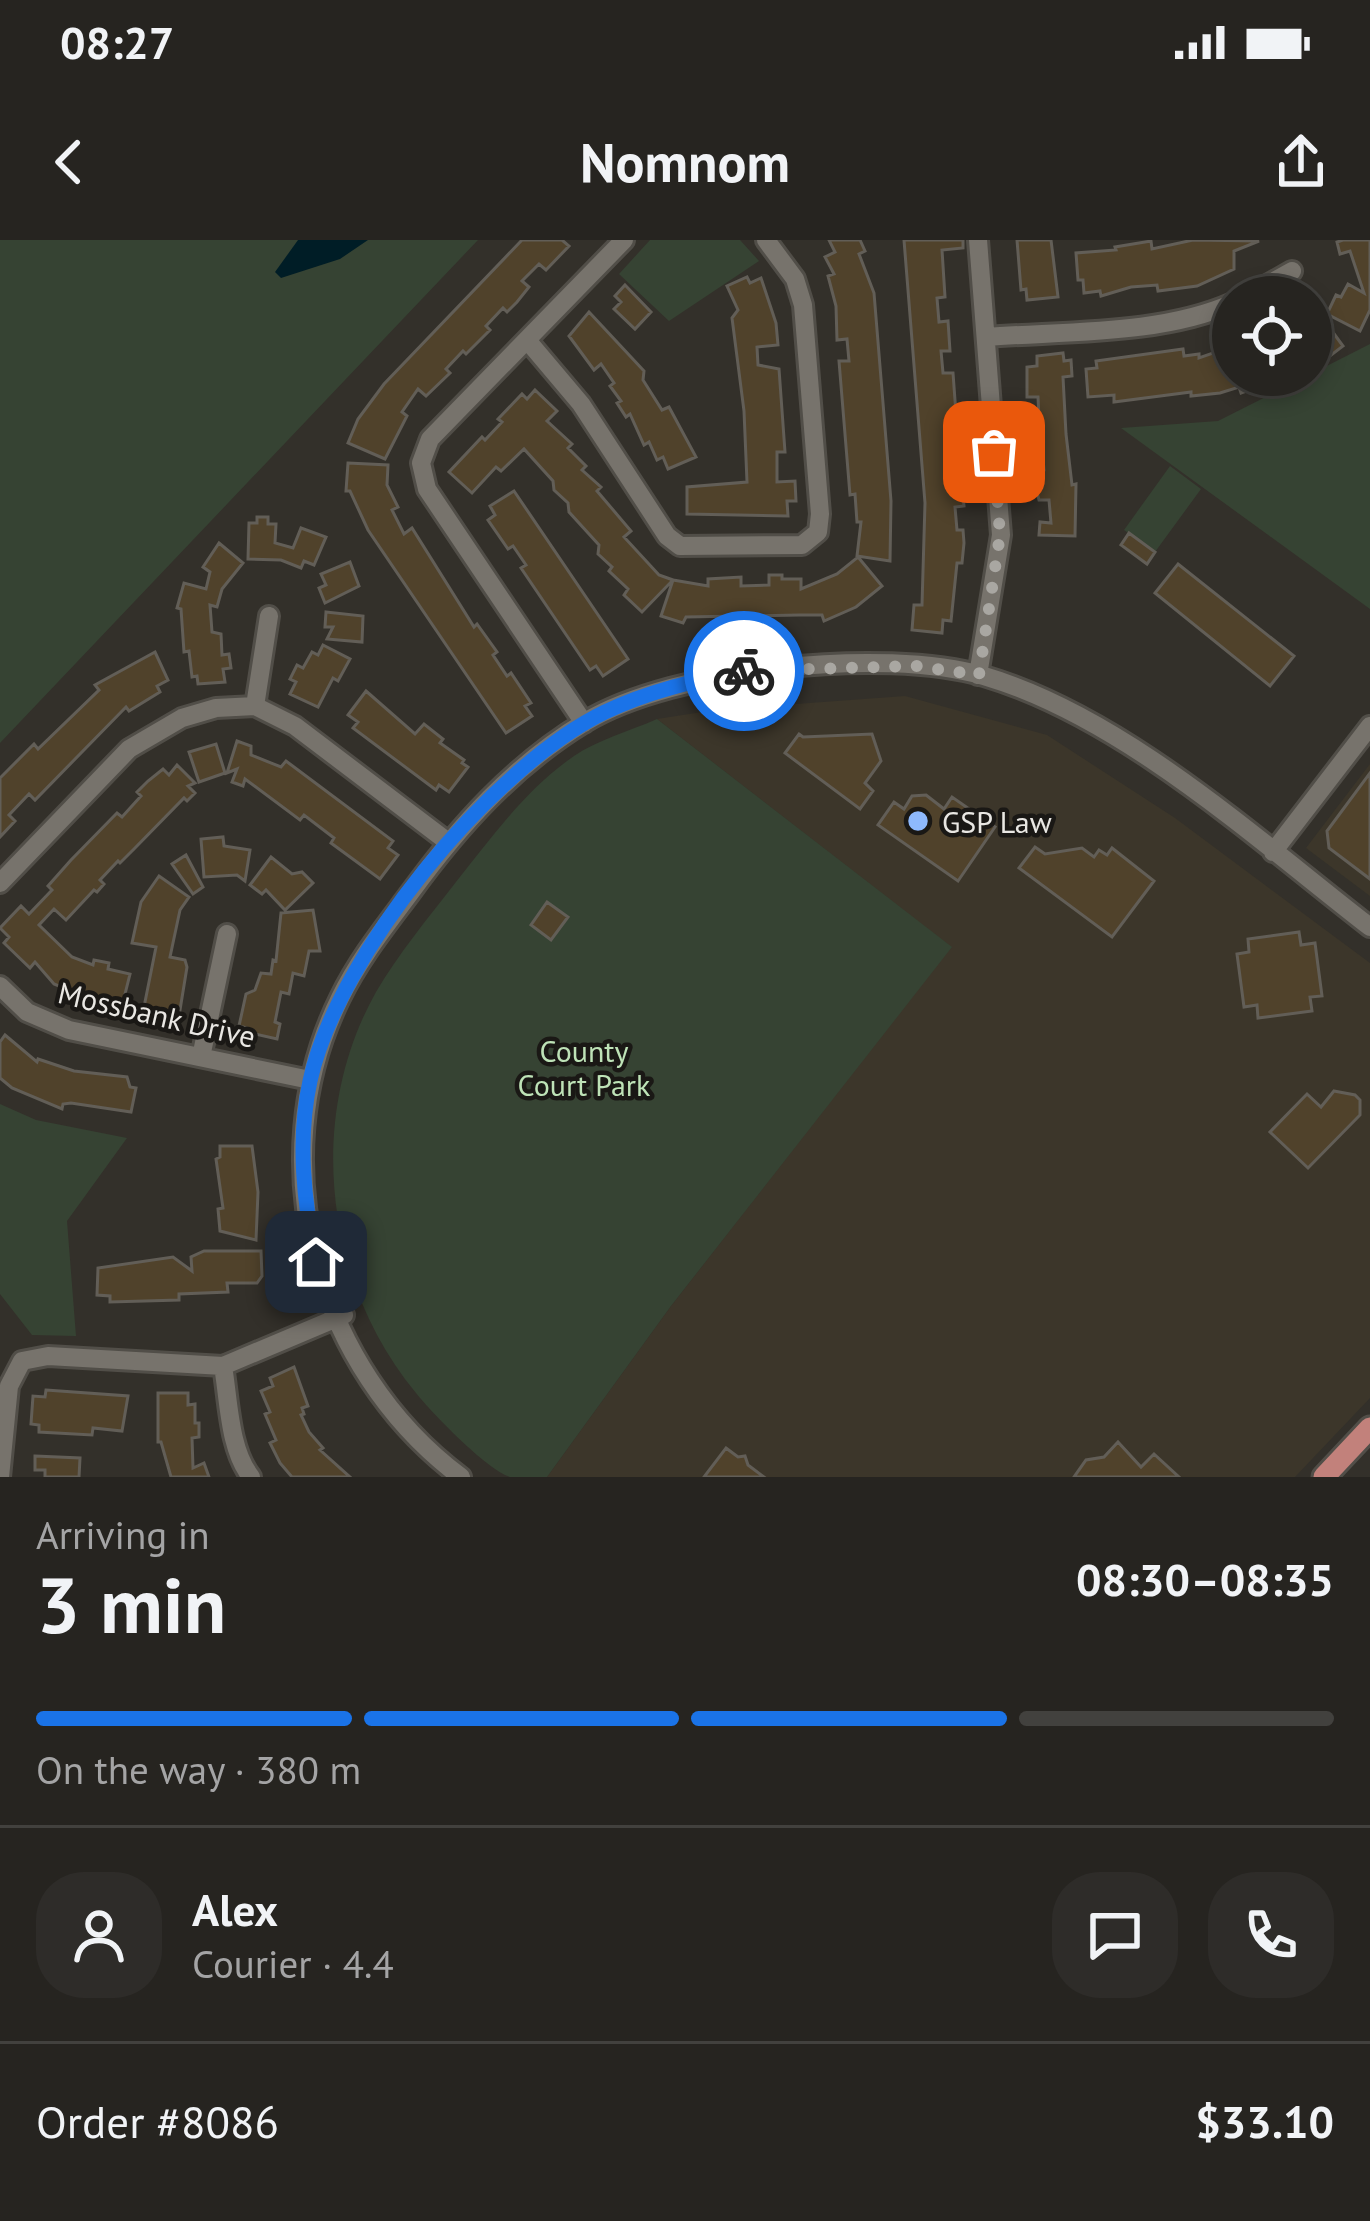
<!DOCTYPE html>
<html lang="en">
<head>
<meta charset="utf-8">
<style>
	body { margin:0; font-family:"PT Sans",sans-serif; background:#2e2c29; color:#f1f3f6; height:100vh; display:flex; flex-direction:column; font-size:45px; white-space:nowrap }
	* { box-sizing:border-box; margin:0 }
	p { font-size:39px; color:#a4a4a5 }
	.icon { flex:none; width:66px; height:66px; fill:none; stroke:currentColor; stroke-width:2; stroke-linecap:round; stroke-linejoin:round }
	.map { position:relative; height:1237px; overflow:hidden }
	.drawer { display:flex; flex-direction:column; background:#262420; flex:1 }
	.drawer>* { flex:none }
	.buttons { position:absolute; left:1212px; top:36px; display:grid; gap:24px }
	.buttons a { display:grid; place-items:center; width:120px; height:120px; border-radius:50%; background:#262420; box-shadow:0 6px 18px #0003,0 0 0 3px #42413e; font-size:60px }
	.pin { position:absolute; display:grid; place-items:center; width:102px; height:102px; color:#fff; margin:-51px; border-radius:24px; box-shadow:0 6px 18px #0006 }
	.courier { position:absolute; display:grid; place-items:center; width:120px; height:120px; margin:-60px; border:9px solid #1a73e8; border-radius:50%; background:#fff; color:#222; box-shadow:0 3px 15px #0007 }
	.summary em { font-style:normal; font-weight:600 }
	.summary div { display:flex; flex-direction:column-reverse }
	.summary { display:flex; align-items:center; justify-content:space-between; height:204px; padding:0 36px }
	h1 { font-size:78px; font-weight:600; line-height:90px }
	.bar { display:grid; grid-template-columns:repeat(4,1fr); gap:18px 12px; align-content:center; height:144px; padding:0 36px }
	.bar i { height:15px; border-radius:9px; background:#42413e }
	.bar .on { background:#1a73e8 }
	.bar p { grid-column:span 4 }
	.line { display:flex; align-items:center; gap:30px; padding:0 36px; border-top:3px solid #42413e }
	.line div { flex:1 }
	.round { display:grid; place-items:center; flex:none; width:126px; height:126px; border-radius:48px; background:#2e2c29 }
	.status { display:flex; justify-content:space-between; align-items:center; height:84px; padding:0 60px; background:#262420; direction:ltr }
	.status svg { height:33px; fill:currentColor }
	header { display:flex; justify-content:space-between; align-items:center; height:156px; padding:0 36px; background:#262420; font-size:54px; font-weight:600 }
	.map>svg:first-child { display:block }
</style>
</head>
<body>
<div class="status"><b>08:27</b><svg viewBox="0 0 49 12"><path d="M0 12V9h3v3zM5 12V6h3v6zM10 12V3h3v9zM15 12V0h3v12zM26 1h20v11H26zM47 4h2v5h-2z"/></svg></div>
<header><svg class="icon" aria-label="back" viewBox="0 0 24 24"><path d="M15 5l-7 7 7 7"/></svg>Nomnom<svg class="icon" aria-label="share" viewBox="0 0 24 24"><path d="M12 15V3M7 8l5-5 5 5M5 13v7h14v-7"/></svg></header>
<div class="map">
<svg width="1370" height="1237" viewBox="0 0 1370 1237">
	<rect width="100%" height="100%" fill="#33302a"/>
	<path fill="#3c362a" d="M905,456L1047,495L1175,578L1370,723V1158L1295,1237H547L671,1066L951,707L657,479L715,470Z
		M1370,524V656L1306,608Z"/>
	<path fill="#364333" d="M0,0H478L0,503Z
		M650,0H740L759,21L669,81L619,34Z
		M1370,104V369L1121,188L1218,181Z
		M1170,226L1201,249L1155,312L1124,290Z
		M657,479L952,707L671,1066L547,1237C536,1237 520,1237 510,1237C486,1229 432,1173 416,1153C325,1043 305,878 376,752C399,713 428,678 456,642C492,597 526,549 574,516C597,500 630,491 657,479Z
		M0,864L36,880L127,898L67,981L76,1096L32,1095L0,1054Z"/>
	<path fill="#001d26" d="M298,0H368L340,19L281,38L275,32Z"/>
	<path fill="#50422b" stroke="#625e57" stroke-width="3" d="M522,0H562L569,6L546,30L539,24L522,41L529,47L517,62L507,72L503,68L486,86L490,90L466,114L463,111L446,129L450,133L426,156L418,149L402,172L407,176L385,219L348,203L358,179L384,144Z
		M829,0H860L865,11L859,14L874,53L891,261L890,321L857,316L861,282H857L855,254L850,255L839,121H849L847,99L837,100L836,66L828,36L834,34L825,17L835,12Z
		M904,0H963V8L942,10L945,57L937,58L939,82L948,81L950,111H941L943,133H953L959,215H950L952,237L961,236L964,266L955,267L957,290H963L964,303L962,323H957L951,381L943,380L942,393L912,390L914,365H922L925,263Z
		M1017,0H1051L1058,57L1027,60L1026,49L1021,50Z
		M1193,0L1259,1L1234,11V29L1197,46L1158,51L1157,45L1131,47L1101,56L1100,51L1084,53L1083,40H1078L1076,13L1116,10L1115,7L1151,1L1152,9Z
		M1343,0H1370V70L1360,91L1327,74L1336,55L1341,57L1348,44L1364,53L1350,11L1340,14L1337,2Z
		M747,37L750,43L761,38L776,83L778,105L757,107L758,125L779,129L785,212H777V242L795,241L796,261H787L788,276L687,274V247L747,242L744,171L732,78L738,70L727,46Z
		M625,45L651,72L635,89L614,69L621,62L615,56Z
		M1311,71L1321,85L1324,80L1343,106L1330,116L1324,108L1311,117Z
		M589,72L644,131L643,140L662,170L669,167L696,217L668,229L663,217L657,220L649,202L644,205L630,174L626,177L617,163L621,161L610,146L614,143L601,124L594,130L569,96Z
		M1233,106V135H1269L1256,143L1257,147L1241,153L1239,147L1220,153L1191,156V152L1114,162V155L1088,157L1086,129L1097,128L1096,121L1183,109L1184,116L1199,114V118Z
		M1063,113L1064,121L1071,120L1072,136L1063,137L1066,194L1072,245L1076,244L1075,296L1039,295L1040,282L1051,283L1049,260H1039L1035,244L1034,231L1044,230L1042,208L1032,209L1029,179L1039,178L1038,157H1027V127L1037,126V116Z
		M535,150L557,171L547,181L572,204L568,208L586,226L582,230L601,247L597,251L631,291L624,297L659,335L673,340L642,372L624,355L628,349L609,331L612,327L598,314L599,305L569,272L568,263L554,250L553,241L524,209L501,231L496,227L472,253L449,232L482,197L485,200L502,182L498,179L522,154L527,159Z
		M348,223L388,225L387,245L398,267L392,270L404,294L412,288L474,387L477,384L497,412L493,415L507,436L511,433L531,463L525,466L532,476L506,493L368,290L350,251H346Z
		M514,251L628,419L603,436L596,426L590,430L521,328L526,325L513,306L508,309L488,280L495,275L490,266Z
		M257,277H268V284H276L275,303L293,308L301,288L326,297L314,325L304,321L301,328L281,320L248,319L249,283H257Z
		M1129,293L1155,312L1147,324L1121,305Z
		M219,303L243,323L222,349L217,367L210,365L212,392L221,394L222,415L229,414L231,428L223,429L225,442L198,444L197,436L192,437L189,411L184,412L181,369L177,368L184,343L206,349L210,332L203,327Z
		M858,317L882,346L856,367L824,381L822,375H799L686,377L683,383L661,376L673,340L708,346V339L741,337V346L769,345V335H782V339H801V349L837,334Z
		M350,322L359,346L325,363L319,348L326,345L321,334Z
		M1178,324L1294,416L1270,446L1155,353Z
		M326,372L363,376L362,402L327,399L333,387H325Z
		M323,405L350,419L338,441L333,438L318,467L290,454L296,442L290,439L297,425L303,428L312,412L318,415Z
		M155,412L168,440L157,446L160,452L129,471L126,467L35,560L29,554L9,575L15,581L0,597V538L34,504L38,509L99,450L95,445Z
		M366,451L415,494L424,484L443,499L440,503L464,520L462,523L468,527L449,552L439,545L436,550L353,488L358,482L348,475Z
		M799,494L803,497L872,494L881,521L865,543L873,551L860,569L785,513Z
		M237,501L251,506V515L281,527L286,521L393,601L388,608L398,615L380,639L331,603L334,598L304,575L300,580L245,539L243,546L232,542L237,529L227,533Z
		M216,504L225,533L199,542L189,512Z
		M177,525L195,543L188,546L195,553L187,561L184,558L134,609L120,623L118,621L100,640L104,644L97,652L94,650L66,680L54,669L39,685L72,717L93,725L94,720L109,723L108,729L130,734L122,766L62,752L64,748L54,744L35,722L30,728L4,703L9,697L0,688L21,666L29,674L52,650L48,646L71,620L117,573L122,577L141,556L137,552L148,541L163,529L169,535Z
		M1370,533V639L1329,608L1327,591Z
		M926,555L944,569L952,557L995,587L958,641L878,585L894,562L904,569L912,556Z
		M223,597L224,606L250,610L245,641L237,635L204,637L201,599Z
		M1035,607L1045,614L1082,608L1094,617L1099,610L1107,615L1112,608L1154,641L1112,697L1019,628Z
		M186,615L203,647L193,654L172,624Z
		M271,617L292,634L302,632L313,643L285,670L266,650L262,654L250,645Z
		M159,636L189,657L180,670L170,717L185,720L187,727L179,776L143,772L156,707L132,703L141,662Z
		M547,662L568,677L551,700L531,685Z
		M313,670L320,711H309L304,736L293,733L289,754L281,752L275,782L280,784L277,799L246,792L247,788L239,786L246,754L255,750L261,733L271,734L273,720L276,721L281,673Z
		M1299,692L1301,705L1315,703L1322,756L1310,757L1312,771L1258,778L1257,765L1244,767L1237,714L1249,712L1248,699Z
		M5,795L37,822L38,819L74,831L127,837L130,847L136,848L131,872L71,863L63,864L62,869L12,848L0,838V802Z
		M1334,851L1355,855L1360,860V875L1308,928L1270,892L1307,854L1321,867Z
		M220,906H252L258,952L256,1000L220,991L218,969L223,968L216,919L220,917Z
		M204,1011H261L262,1036L257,1043H227L228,1052L179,1054V1060L110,1062V1056L97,1055L98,1028L173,1017L192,1031L191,1017Z
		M294,1127L308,1166L302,1168L304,1174L301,1175L309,1192L323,1208L320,1210L350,1237H292L280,1223L270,1203L276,1200L265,1174L270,1172L261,1151L273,1146L270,1138Z
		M46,1150L128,1156L122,1191L93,1188L92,1195L39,1192V1185L31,1184L33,1156L45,1157Z
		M158,1153H188V1165L195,1164V1183H199V1197L192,1198L193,1228L204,1223L209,1237H171L161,1202H158Z
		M1118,1202L1141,1227L1154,1214L1179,1237H1074L1086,1220L1104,1217Z
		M726,1208L738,1217L745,1216L748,1225L764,1237H704Z
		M35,1216L80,1218L79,1237H45V1230H35Z"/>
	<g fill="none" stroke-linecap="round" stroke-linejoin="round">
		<defs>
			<path id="minor" d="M978,0L1001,295L978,435
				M1246,57L1292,31
				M987,97C1064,91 1162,95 1233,63
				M527,100L581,164L667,296L680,306L802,305L818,292L820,274L803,65L795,39L766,0
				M255,466L269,376
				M584,483L427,249L421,223L430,199L624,0
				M1273,612L1370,486
				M0,643L129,509L182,478L216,468L255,466L295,486L448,602
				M0,746L27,772L69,790L310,840
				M201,817L227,694
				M223,1126C229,1161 229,1209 251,1237
				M0,1237L9,1146L22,1121L48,1116L223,1126L344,1075
				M461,1237C316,1129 259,922 340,758C359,719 385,687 411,652C459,586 514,525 585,482C674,428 884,407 984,436C1123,477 1255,598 1370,687"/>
			<path id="major" d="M1324,1237L1370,1188"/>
		</defs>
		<use href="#minor" stroke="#514e48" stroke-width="24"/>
		<use href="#major" stroke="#514e48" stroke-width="27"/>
		<use href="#minor" stroke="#77736c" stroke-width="18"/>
		<use href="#major" stroke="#c2817b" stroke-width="21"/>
	</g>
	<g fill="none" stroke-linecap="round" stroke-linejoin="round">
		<path stroke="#a9a7a2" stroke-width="12" stroke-dasharray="0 21.6" d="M744,431L916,426L979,435L1000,295L994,212"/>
		<path stroke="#1a73e8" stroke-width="15" d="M316,1022C304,963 297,900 310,841C337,716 491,527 605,472C649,451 697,440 744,431"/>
	</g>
	<circle fill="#8eb9fd" stroke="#1a1815" stroke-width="4.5" cx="918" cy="581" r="12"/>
	<g text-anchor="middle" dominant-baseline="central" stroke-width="9" stroke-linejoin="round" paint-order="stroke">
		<g font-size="30" fill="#e9e7e3" stroke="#1a1815" text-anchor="start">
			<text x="942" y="581">GSP Law</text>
		</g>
		<g font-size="30" fill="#e9e7e3" stroke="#1a1815">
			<text transform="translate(157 774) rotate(13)">Mossbank Drive</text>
		</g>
		<g font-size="30" fill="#bee3b7" stroke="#1a1815">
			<text x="584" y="810">County<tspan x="584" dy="34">Court Park</tspan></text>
		</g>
	</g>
</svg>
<div class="buttons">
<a><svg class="icon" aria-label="locate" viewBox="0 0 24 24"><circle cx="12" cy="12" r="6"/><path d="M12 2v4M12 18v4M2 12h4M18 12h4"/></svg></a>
</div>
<div class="pin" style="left:994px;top:212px;background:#ea580c"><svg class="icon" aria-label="bag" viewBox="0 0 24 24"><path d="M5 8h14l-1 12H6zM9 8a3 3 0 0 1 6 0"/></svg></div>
<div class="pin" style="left:316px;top:1022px;background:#1f2937"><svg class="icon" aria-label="home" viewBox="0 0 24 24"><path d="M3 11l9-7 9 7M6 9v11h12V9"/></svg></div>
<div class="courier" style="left:744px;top:431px"><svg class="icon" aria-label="bike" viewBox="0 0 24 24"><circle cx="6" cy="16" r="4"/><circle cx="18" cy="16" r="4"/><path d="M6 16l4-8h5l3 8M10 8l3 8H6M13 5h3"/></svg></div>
</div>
<section class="drawer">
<div class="summary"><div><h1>3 min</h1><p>Arriving in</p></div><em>08:30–08:35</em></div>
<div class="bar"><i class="on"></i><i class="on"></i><i class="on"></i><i></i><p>On the way · 380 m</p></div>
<div class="line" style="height:216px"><a class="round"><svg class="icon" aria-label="person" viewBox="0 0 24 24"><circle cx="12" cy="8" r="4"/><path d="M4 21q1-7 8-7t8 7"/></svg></a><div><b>Alex</b><p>Courier · 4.4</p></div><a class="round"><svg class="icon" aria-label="chat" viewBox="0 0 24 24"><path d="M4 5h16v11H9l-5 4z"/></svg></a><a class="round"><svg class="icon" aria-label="phone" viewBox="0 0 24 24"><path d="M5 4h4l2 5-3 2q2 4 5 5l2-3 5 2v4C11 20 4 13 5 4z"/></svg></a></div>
<div class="line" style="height:156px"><div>Order #8086</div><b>$33.10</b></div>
</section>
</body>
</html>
